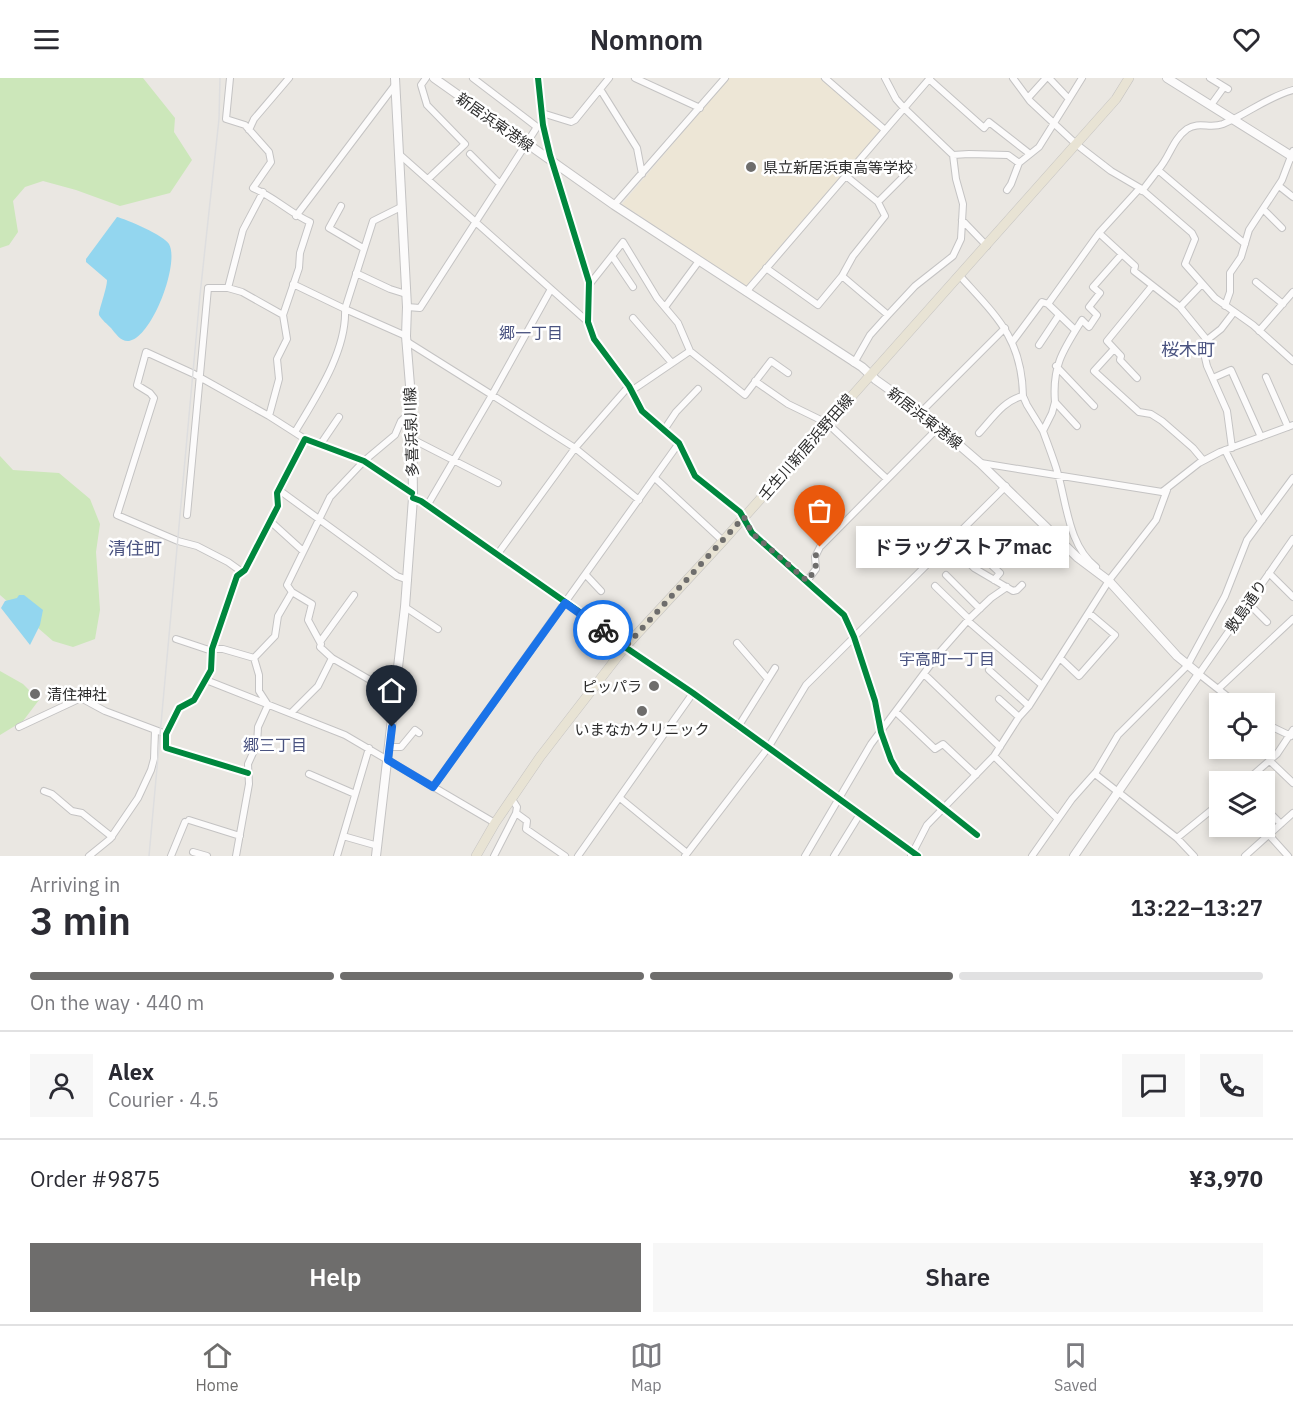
<!DOCTYPE html>
<html lang="en">
<head>
<meta charset="utf-8">
<style>
	body { margin:0; font-family:"IBM Plex Sans","Noto Sans JP",sans-serif; background:#f7f7f7; color:#2b2b33; height:100vh; display:flex; flex-direction:column; font-size:22px; white-space:nowrap }
	* { box-sizing:border-box; margin:0 }
	p { font-size:20px; color:#7c7c81 }
	.icon { flex:none; width:33px; height:33px; fill:none; stroke:currentColor; stroke-width:2; stroke-linecap:round; stroke-linejoin:round }
	.map { position:relative; height:778px; overflow:hidden }
	.sheet { display:flex; flex-direction:column; background:#fff; flex:1 }
	.sheet>* { flex:none }
	.tools { position:absolute; left:1209px; top:615px; display:grid; gap:12px }
	.tools a { display:grid; place-items:center; width:66px; height:66px; border-radius:0px; background:#fff; box-shadow:0 3px 9px #0003; font-size:30px }
	.pin { position:absolute; display:grid; place-items:center; width:51px; height:51px; color:#fff; margin:-62px -26px; border-radius:50% 50% 50% 0; rotate:-45deg; box-shadow:0 0 6px #0007 }
	.pin .icon { rotate:45deg }
	.courier { position:absolute; display:grid; place-items:center; width:60px; height:60px; margin:-30px; border:4px solid #1a73e8; border-radius:50%; background:#fff; color:#222; box-shadow:0 2px 8px #0007 }
	.bubble { position:absolute; height:42px; border-radius:0px; background:#fff; box-shadow:0 3px 9px #0003; font-size:20px; font-weight:600; line-height:42px; text-align:center }
	.head em { font-style:normal; font-weight:600 }
	.head div { display:flex; flex-direction:column-reverse }
	.head { display:flex; align-items:center; justify-content:space-between; height:102px; padding:0 30px }
	h1 { font-size:39px; font-weight:600; line-height:45px }
	.bar { display:grid; grid-template-columns:repeat(4,1fr); gap:9px 6px; align-content:center; height:72px; padding:0 30px }
	.bar i { height:8px; border-radius:4px; background:#e1e1e2 }
	.bar .active { background:#6e6d6c }
	.bar p { grid-column:span 4 }
	.line { display:flex; align-items:center; gap:15px; padding:0 30px; border-top:2px solid #e1e1e2 }
	.line div { flex:1 }
	.round { display:grid; place-items:center; flex:none; width:63px; height:63px; border-radius:0px; background:#f7f7f7 }
	.primary-button { display:flex; gap:12px; margin-top:auto; padding:12px 30px }
	.primary-button a { flex:1; height:69px; border-radius:0px; background:#6e6d6c; color:#fff; font-size:24px; font-weight:600; line-height:69px; text-align:center }
	.primary-button a+a { background:#f7f7f7; color:#2b2b33 }
	header { display:flex; justify-content:space-between; align-items:center; height:78px; padding:0 30px; background:#fff; font-size:27px; font-weight:600 }
	.dock { display:flex; justify-content:space-around; align-items:center; height:84px; border-top:2px solid #e1e1e2; background:#fff; font-size:16px; color:#7c7c81 }
	.dock a { display:grid; justify-items:center; gap:3px }
	.dock .active { color:#6e6d6c }
	.map>svg:first-child { display:block }
</style>
</head>
<body>
<header><svg class="icon" aria-label="menu" viewBox="0 0 24 24"><path d="M4 6h16M4 12h16M4 18h16"/></svg>Nomnom<svg class="icon" aria-label="heart" viewBox="0 0 24 24"><path d="M12 20l-8-8c-3-5 5-10 8-4 3-6 11-1 8 4z"/></svg></header>
<div class="map">
<svg width="1293" height="778" viewBox="0 0 1293 778">
	<rect width="100%" height="100%" fill="#eae7e2"/>
	<path fill="#ede6d6" d="M729,0H822L881,50L880,53L746,208L622,126Z"/>
	<path fill="#cce7ba" d="M0,0H143L175,40L174,54L192,82L170,115L120,128L76,112L43,103L25,109L13,123L18,154L9,167L0,170Z
		M0,378L13,392L59,395L90,421L100,446L96,474L100,532L95,561L73,569L53,563L0,517Z
		M0,593L23,606L39,622L23,643L0,657Z"/>
	<path fill="#93d6ef" d="M117,139C126,141 165,158 169,166C180,185 152,260 129,263C121,264 116,256 111,250C108,247 101,241 99,237C98,234 107,211 107,202L86,184V181Z
		M19,517H24L43,532L40,547L30,567L1,530L5,523L17,520Z"/>
	<g fill="none" stroke-linecap="round" stroke-linejoin="round">
		<defs>
			<path id="street" d="M230,0L226,41L245,47L269,74L271,84L253,110C276,120 288,134 310,144L300,175L299,190L283,237L287,261L277,281L279,301L269,338L305,361
				M426,0L421,7L427,27L465,66L428,101
				M473,0L537,49L540,48
				M538,0L543,47L550,77L589,204L588,244L594,261L629,308L642,333L679,365L695,398L740,434L752,455L844,537L854,559L875,623L881,654L891,682L898,694L977,757
				M635,0L700,30
				M825,0L885,52
				M885,0L896,21L904,30L953,77L956,101L963,126L961,161L953,178L915,208L888,237
				M1013,0L1030,23L1076,66L1111,93L1140,110L1192,155L1195,161L1185,186L1215,220L1253,247L1293,283
				M1210,0L1228,11
				M929,1L984,50L989,44L1030,76
				M600,11L637,70L642,96
				M1028,20L1046,0
				M1069,21L1082,0
				M1211,27L1224,9
				M542,35L571,44L575,42L609,0
				M249,52L254,41L289,0
				M399,76L551,211
				M470,76L500,106
				M953,77L969,76L1008,77L1019,85
				M1158,92C1170,79 1172,62 1187,51C1199,43 1210,51 1223,46C1247,36 1267,19 1293,12
				M1279,108L1293,119
				M1007,112L1011,106L1019,85L1039,69L1069,21L1049,0
				M1142,113L1158,92L1245,166
				M878,124L913,89
				M614,127L725,0
				M341,128L329,150L363,170
				M1263,131L1282,150
				M296,138L395,7
				M962,142L987,168
				M1099,155L1135,188L1134,193L1180,229L1207,262L1203,271L1207,288L1227,333L1232,370
				M612,178L633,209
				M766,190L818,227L842,198L888,237L870,257L854,285
				M356,195L390,211L406,216
				M842,198L853,178L885,138L878,124L846,98
				M960,198C996,238 1022,260 1023,318
				M1256,204L1283,226
				M293,206L345,231L406,258
				M589,207L623,164L657,220L678,245L690,273L631,313
				M228,210L242,214L283,237
				M746,214L930,0
				M1225,228L1230,214V195L1241,179L1249,152L1282,102L1293,73
				M407,229L420,230L537,49
				M665,229L699,183
				M1180,229L1202,206
				M633,240L672,285
				M1075,252L1048,226L1099,155L1140,110
				M1259,253L1293,214
				M1207,262L1221,251L1234,234
				M406,263L492,317L551,211L588,244
				M1013,263L1042,224L1048,226
				M1039,267L1059,237
				M1114,271L1094,293L1139,334L1151,336L1162,343L1193,370L1203,382
				M690,273L745,317L771,283L788,295
				M1056,288L1094,328
				M1266,299L1288,349
				M1137,300L1120,282L1121,278L1107,263L1152,208
				M1213,300L1231,292L1261,359
				M755,303L788,326L827,345L887,401
				M1055,324C1052,288 1063,272 1082,242L1089,249L1097,237L1089,229L1100,215L1093,209L1122,176
				M921,334L1005,250
				M1077,348L1055,324L1052,335L1043,353C1048,367 1054,382 1058,396C1067,428 1069,468 1096,489
				M664,352L676,334L698,311
				M295,354C316,319 347,273 345,231L373,143L401,129
				M979,355C992,341 1004,322 1023,318L1027,327L1043,353
				M412,361L498,405
				M320,367L339,339
				M1225,372L1259,440L1262,442
				M981,385L1162,414L1199,385L1220,374L1293,347
				M655,400L723,463
				M279,412L397,498L408,502
				M413,420L421,423L581,535L625,569L693,615L918,778
				M427,428L492,317L575,370L639,422
				M187,437L208,210H228L243,152L263,114
				M270,443L303,473
				M957,455L1000,495L994,502
				M948,464L974,490L1013,513L1017,512L1022,507
				M497,477L575,370L629,308
				M242,494L228,484L197,468L178,463L117,437L154,320L150,315L137,307L146,274L194,296L269,338
				M1269,495L1293,519
				M586,497L601,513
				M946,497L980,531
				M807,503L816,491L815,479L820,469L939,349
				M935,508L969,541
				M292,514L287,507L330,419L364,383L395,357L401,343L412,332
				M1249,526L1267,544
				M405,529L438,551
				M968,543L1042,607
				M176,561L212,573
				M320,564L354,517
				M737,565L768,601
				M212,571H223L254,580
				M332,580L396,617
				M1060,580L1079,598L1115,557L1089,535
				M989,592L1029,628
				M924,596L1000,669
				M206,602L345,657L495,745
				M1218,611L1293,541
				M999,621L1019,639
				M1237,626L1199,596L1293,461
				M896,634L935,671L943,666L976,697
				M1264,645L1291,658
				M19,649L81,620L105,633L166,656
				M738,649L775,590
				M389,669H401L415,652L419,655
				M994,678L1058,741
				M1270,683L1293,705
				M248,695L166,670V656L179,630L194,622L211,592L212,571L237,498L245,492L278,428L277,415L305,361L364,383L412,415
				M309,696L355,716
				M1095,696L1177,760L1194,778
				M1245,704L1277,676L1293,652
				M433,709L679,365
				M44,713L52,716L72,733L82,735L112,759
				M620,720L687,775
				M512,721L517,729L516,735L527,743L526,751L565,778
				M1264,729L1281,746
				M189,742L240,758
				M1269,757L1288,778
				M343,758L378,768
				M1177,760L1220,725
				M193,774L207,778
				M89,778L110,761L138,720L151,692L154,681L155,653
				M171,778L185,744
				M236,778L249,706L248,686L257,666L258,649L268,627L259,613V597L254,580L275,558L278,538L292,514L312,526L308,542L321,566L320,569L332,580L318,608L291,635
				M337,778L369,670
				M494,778L516,735
				M578,778L693,615
				M685,778L768,670L806,607L1006,408
				M805,778L871,666L940,574L969,541L991,520L1007,509
				M834,778L860,736
				M911,778L927,747L994,678L1019,639L1029,628L1110,501L1156,442L1167,412
				M1032,778L1072,721L1096,694L1118,657L1187,588L1225,518L1247,462L1293,400
				M1245,778L1293,735"/>
			<path id="secondary" d="M434,0L614,127L862,289L876,302L921,334L980,385L1077,479L1109,503L1177,578L1199,596L1074,778
				M1167,0L1293,79
				M376,778L405,529L413,420L412,332L406,258L407,229L395,0"/>
			<path id="primary" d="M476,778L495,745L540,679L625,569L723,463L1116,21L1129,0"/>
		</defs>
		<use href="#street" stroke="#c4c3c3" stroke-width="8"/>
		<use href="#secondary" stroke="#c4c3c3" stroke-width="10"/>
		<use href="#primary" stroke="#c6c4c2" stroke-width="10"/>
		<use href="#street" stroke="#fcfbfb" stroke-width="6"/>
		<use href="#secondary" stroke="#fcfbfb" stroke-width="8"/>
		<use href="#primary" stroke="#e8e3d4" stroke-width="9"/>
		<path stroke="#dededf" stroke-width="1.5" d="M149,778L200,217L219,41L220,0"/>
		<defs>
			<path id="cycleway" d="M538,0L543,47L550,77L589,204L588,244L594,261L629,308L642,333L679,365L695,398L740,434L752,455L844,537L854,559L875,623L881,654L891,682L898,694L977,757
				M413,420L421,423L581,535L625,569L693,615L918,778
				M248,695L166,670V656L179,630L194,622L211,592L212,571L237,498L245,492L278,428L277,415L305,361L364,383L412,415"/>
		</defs>
		<use href="#cycleway" stroke="#fff" stroke-width="10"/>
		<use href="#cycleway" stroke="#00873e" stroke-width="6"/>
	</g>
	<g fill="none" stroke-linecap="round" stroke-linejoin="round">
		<path stroke="#6e6d6c" stroke-width="6" stroke-dasharray="0 10.8" d="M603,552L625,569L744,439L752,455L807,503L816,491L815,479L820,469"/>
		<path stroke="#1a73e8" stroke-width="8" d="M392,649L388,682L433,709L565,525L603,552"/>
	</g>
	<g fill="#6e6d6c" stroke="#fff" stroke-width="2">
		<circle cx="751" cy="89" r="6"/>
		<circle cx="654" cy="608" r="6"/>
		<circle cx="35" cy="616" r="6"/>
		<circle cx="642" cy="633" r="6"/>
	</g>
	<g text-anchor="middle" dominant-baseline="central" stroke-width="5" stroke-linejoin="round" paint-order="stroke">
		<g font-size="15" fill="#2c2c2c" stroke="#fff">
			<text transform="translate(495 44) rotate(35)">新居浜東港線</text>
			<text transform="translate(925 340) rotate(38)">新居浜東港線</text>
			<text transform="translate(411 354) rotate(-92)">多喜浜泉川線</text>
			<text transform="translate(806 369) rotate(-49)">壬生川新居浜野田線</text>
			<text transform="translate(1246 528) rotate(-55)">敷島通り</text>
		</g>
		<g font-size="15" fill="#2c2c2c" stroke="#fff" text-anchor="start">
			<text x="763" y="89">県立新居浜東高等学校</text>
			<text x="642" y="608" text-anchor="end">ピッパラ</text>
			<text x="47" y="616">清住神社</text>
			<text x="642" y="651" text-anchor="middle">いまなかクリニック</text>
		</g>
		<g font-size="16" fill="#4a5380" stroke="#fff">
			<text x="531" y="255">郷一丁目</text>
			<text x="947" y="581">宇高町一丁目</text>
			<text x="275" y="667">郷三丁目</text>
		</g>
		<g font-size="18" fill="#4a5380" stroke="#fff">
			<text x="1188" y="271">桜木町</text>
			<text x="135" y="470">清住町</text>
		</g>
	</g>
</svg>
<div class="tools">
<a><svg class="icon" aria-label="locate" viewBox="0 0 24 24"><circle cx="12" cy="12" r="6"/><path d="M12 2v4M12 18v4M2 12h4M18 12h4"/></svg></a>
<a><svg class="icon" aria-label="layers" viewBox="0 0 24 24"><path d="M12 4l9 5-9 5-9-5zM3 14l9 5 9-5"/></svg></a>
</div>
<div class="pin" style="left:820px;top:469px;background:#ea580c"><svg class="icon" aria-label="bag" viewBox="0 0 24 24"><path d="M5 8h14l-1 12H6zM9 8a3 3 0 0 1 6 0"/></svg></div>
<div class="pin" style="left:392px;top:649px;background:#1f2937"><svg class="icon" aria-label="home" viewBox="0 0 24 24"><path d="M3 11l9-7 9 7M6 9v11h12V9"/></svg></div>
<div class="courier" style="left:603px;top:552px"><svg class="icon" aria-label="bike" viewBox="0 0 24 24"><circle cx="6" cy="16" r="4"/><circle cx="18" cy="16" r="4"/><path d="M6 16l4-8h5l3 8M10 8l3 8H6M13 5h3"/></svg></div>
<div class="bubble" style="left:856px;top:448px;width:213px">ドラッグストアmac</div>
</div>
<section class="sheet">
<div class="head"><div><h1>3 min</h1><p>Arriving in</p></div><em>13:22–13:27</em></div>
<div class="bar"><i class="active"></i><i class="active"></i><i class="active"></i><i></i><p>On the way · 440 m</p></div>
<div class="line" style="height:108px"><a class="round"><svg class="icon" aria-label="person" viewBox="0 0 24 24"><circle cx="12" cy="8" r="4"/><path d="M4 21q1-7 8-7t8 7"/></svg></a><div><b>Alex</b><p>Courier · 4.5</p></div><a class="round"><svg class="icon" aria-label="chat" viewBox="0 0 24 24"><path d="M4 5h16v11H9l-5 4z"/></svg></a><a class="round"><svg class="icon" aria-label="phone" viewBox="0 0 24 24"><path d="M5 4h4l2 5-3 2q2 4 5 5l2-3 5 2v4C11 20 4 13 5 4z"/></svg></a></div>
<div class="line" style="height:78px"><div>Order #9875</div><b>¥3,970</b></div>
<div class="primary-button"><a>Help</a><a>Share</a></div>
</section>
<nav class="dock">
<a class="active"><svg class="icon" aria-label="home" viewBox="0 0 24 24"><path d="M3 11l9-7 9 7M6 9v11h12V9"/></svg>Home</a>
<a><svg class="icon" aria-label="map" viewBox="0 0 24 24"><path d="M3 6l6-2 6 2 6-2v14l-6 2-6-2-6 2zM9 4v14M15 6v14"/></svg>Map</a>
<a><svg class="icon" aria-label="saved" viewBox="0 0 24 24"><path d="M7 4h10v16l-5-4-5 4z"/></svg>Saved</a>
</nav>
</body>
</html>
